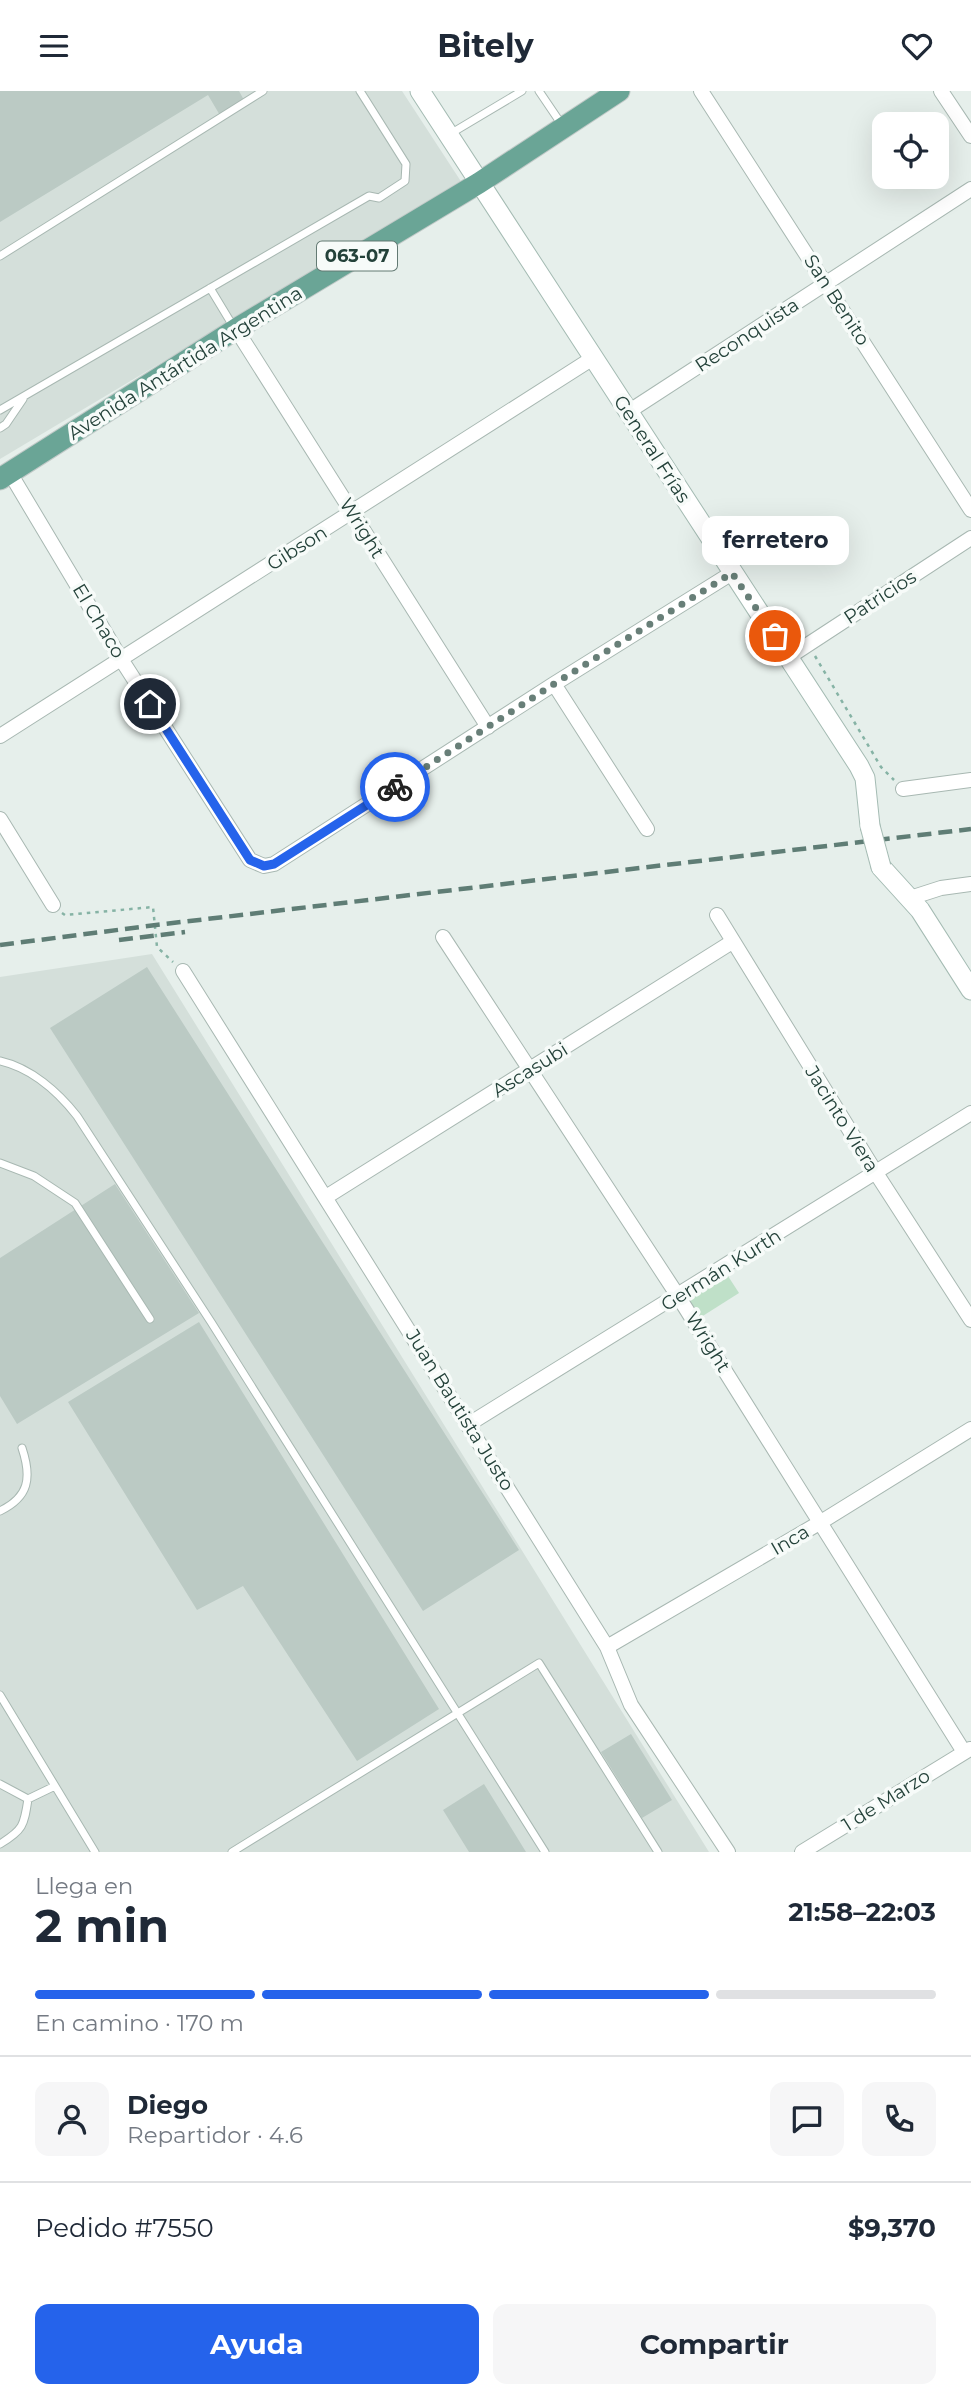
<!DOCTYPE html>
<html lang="es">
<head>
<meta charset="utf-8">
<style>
	body { margin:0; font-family:Montserrat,sans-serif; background:#f6f6f7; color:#1f2937; height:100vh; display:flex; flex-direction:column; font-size:26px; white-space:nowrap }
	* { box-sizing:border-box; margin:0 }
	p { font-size:23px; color:#747a83 }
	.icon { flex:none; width:38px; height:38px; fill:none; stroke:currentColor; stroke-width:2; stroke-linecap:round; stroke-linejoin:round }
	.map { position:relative; height:1761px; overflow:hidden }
	.drawer { display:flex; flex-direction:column; background:#fff; flex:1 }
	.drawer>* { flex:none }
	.controls { position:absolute; left:872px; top:21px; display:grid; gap:14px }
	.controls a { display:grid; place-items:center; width:77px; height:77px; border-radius:14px; background:#fff; box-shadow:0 7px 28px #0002; font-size:35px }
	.pin { position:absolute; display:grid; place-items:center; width:60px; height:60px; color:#fff; margin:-30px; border:4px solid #fff; border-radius:50%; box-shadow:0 2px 7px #0007 }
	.courier { position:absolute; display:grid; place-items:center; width:70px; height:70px; margin:-35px; border:5px solid #2563eb; border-radius:50%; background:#fff; color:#222; box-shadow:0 2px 9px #0007 }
	.bubble { position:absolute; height:49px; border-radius:14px; background:#fff; box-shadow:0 7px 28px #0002; font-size:23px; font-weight:700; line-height:49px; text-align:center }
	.overview em { font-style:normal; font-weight:700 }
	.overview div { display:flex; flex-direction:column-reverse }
	.overview { display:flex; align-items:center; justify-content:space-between; height:119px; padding:0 35px }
	h1 { font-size:46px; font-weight:700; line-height:52px }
	.bar { display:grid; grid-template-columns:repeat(4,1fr); gap:10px 7px; align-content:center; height:84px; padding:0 35px }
	.bar i { height:9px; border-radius:5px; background:#e0e1e3 }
	.bar .selected { background:#2563eb }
	.bar p { grid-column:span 4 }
	.line { display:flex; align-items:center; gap:18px; padding:0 35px; border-top:2px solid #e0e1e3 }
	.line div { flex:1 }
	.round { display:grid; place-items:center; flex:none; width:74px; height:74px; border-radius:14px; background:#f6f6f7 }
	.primary-button { display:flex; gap:14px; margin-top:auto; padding:14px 35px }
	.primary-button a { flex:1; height:80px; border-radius:14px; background:#2563eb; color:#fff; font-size:28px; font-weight:700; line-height:80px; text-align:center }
	.primary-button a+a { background:#f6f6f7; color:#1f2937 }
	header { display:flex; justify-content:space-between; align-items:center; height:91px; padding:0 35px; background:#fff; font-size:32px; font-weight:700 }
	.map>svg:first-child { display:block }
</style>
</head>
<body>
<header><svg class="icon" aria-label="menu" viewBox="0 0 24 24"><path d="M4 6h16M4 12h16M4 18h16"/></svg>Bitely<svg class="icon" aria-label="heart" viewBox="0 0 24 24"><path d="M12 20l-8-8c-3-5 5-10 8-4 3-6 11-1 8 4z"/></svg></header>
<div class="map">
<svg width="971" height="1761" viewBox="0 0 971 1761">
	<rect width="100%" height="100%" fill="#e6efeb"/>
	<path fill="#d4dfda" d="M0,0H402L462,92L0,368Z
		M152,863L709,1761H0V886Z"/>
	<path fill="#bfe0c8" d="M726,1182L739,1202L698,1228L685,1208Z"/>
	<path fill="#bbcac4" d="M0,0H239L245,11L221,26L208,4L0,131Z
		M147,876L519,1459L423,1520L50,937Z
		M115,1093L199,1222L17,1333L0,1305V1167Z
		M199,1231L439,1618L357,1670L243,1495L197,1519L68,1311Z
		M631,1643L672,1709L642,1727L601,1661Z
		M484,1693L526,1761H469L443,1719Z"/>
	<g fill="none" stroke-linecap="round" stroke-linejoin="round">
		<defs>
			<path id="lane" d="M539,0L562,34
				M450,43L522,0
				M0,165L263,0
				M210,197L233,235
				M0,319L369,105L379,107L405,90L406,73L360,0
				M0,337L6,333L23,308
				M0,970C31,977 58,1001 77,1025L211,1231L545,1761
				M0,1072L34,1085L75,1112L150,1228
				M0,1420C29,1406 32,1387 22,1357
				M0,1604L95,1761
				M0,1693L28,1708
				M0,1753C23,1739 24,1735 28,1708L55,1695
				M232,1761L539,1572L658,1761"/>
			<path id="street" d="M701,0L971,419
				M941,0L971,45
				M236,238L488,636
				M628,321L971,98
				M10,382L121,568L250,769L264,775L274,773L554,593L732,482
				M789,566L971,447
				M554,593L647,738
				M0,645L593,267
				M903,698L971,689
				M0,728L53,814
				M910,807L941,797L971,793
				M717,824L876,1082L971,1229
				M443,846L678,1205L964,1661
				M183,880L607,1556L631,1614L728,1761
				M326,1106L732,851
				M469,1333L971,1022
				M607,1556L821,1431L971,1338
				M802,1761L970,1658"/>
			<path id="secondary" d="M420,0L859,675L865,687L870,735
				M881,776L920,819L971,899"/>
			<path id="primary" d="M0,388L236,238L479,92L619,0"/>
		</defs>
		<use href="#lane" stroke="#a8b8b2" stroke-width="9"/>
		<use href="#street" stroke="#a8b8b2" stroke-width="16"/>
		<use href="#secondary" stroke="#a4bbb3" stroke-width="21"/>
		<use href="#primary" stroke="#c2cac8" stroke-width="23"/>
		<path stroke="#86b3a5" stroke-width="2.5" stroke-dasharray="3.5 5" stroke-linecap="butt" d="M815,565L881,676L894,689
			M62,822L65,824L153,816L157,856L173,871"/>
		<use href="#lane" stroke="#fff" stroke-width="7"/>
		<use href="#street" stroke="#fff" stroke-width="14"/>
		<use href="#secondary" stroke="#fff" stroke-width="19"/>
		<use href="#primary" stroke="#6aa596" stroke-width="21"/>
		<path stroke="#5f7d75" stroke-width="4.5" stroke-dasharray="14 7" stroke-linecap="butt" d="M119,849L185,841
			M0,854L156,834L971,738"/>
		<defs>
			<path id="secondary-bridge" d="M870,735L881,776"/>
		</defs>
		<use href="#secondary-bridge" stroke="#a4bbb3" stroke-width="21" stroke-linecap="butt"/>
		<use href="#secondary-bridge" stroke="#fff" stroke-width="19"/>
	</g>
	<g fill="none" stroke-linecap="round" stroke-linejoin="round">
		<path stroke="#687f78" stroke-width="7" stroke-dasharray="0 12.6" d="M395,696L554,593L732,482L775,545"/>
		<path stroke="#2563eb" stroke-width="9" d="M150,613L250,769L264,775L274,773L395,696"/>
	</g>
	<g text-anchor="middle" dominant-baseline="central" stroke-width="7" stroke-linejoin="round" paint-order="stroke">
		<rect fill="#f7fbf9" stroke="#637a73" stroke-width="2" x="317" y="150.5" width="80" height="29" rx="5"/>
		<g font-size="18" font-weight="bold" fill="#24423a">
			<text x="357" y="165">063-07</text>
		</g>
		<g font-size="19" fill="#24423a" stroke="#f7fbf9">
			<text transform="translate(837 209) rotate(57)">San Benito</text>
			<text transform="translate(747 244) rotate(-33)">Reconquista</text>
			<text transform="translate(185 272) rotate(-32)">Avenida Antártida Argentina</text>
			<text transform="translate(652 358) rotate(57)">General Frías</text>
			<text transform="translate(362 437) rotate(58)">Wright</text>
			<text transform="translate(297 457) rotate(-32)">Gibson</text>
			<text transform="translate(880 506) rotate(-33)">Patricios</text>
			<text transform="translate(99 530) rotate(59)">El Chaco</text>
			<text transform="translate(530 979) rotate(-32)">Ascasubi</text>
			<text transform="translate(842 1028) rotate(58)">Jacinto Viera</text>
			<text transform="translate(721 1179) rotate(-32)">Germán Kurth</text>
			<text transform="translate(708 1251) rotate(58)">Wright</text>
			<text transform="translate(460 1319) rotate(58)">Juan Bautista Justo</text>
			<text transform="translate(790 1449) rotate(-30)">Inca</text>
			<text transform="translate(886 1709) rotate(-32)">1 de Marzo</text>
		</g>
	</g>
</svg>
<div class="controls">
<a><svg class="icon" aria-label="locate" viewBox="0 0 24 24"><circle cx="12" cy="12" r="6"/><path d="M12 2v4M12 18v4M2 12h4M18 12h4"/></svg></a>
</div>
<div class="pin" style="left:775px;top:545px;background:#ea580c"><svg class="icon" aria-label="bag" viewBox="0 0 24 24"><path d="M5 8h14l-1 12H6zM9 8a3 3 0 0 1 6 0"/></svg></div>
<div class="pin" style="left:150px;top:613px;background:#1f2937"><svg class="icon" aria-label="home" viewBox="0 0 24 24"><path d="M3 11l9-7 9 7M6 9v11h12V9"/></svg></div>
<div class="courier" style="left:395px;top:696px"><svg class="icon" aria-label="bike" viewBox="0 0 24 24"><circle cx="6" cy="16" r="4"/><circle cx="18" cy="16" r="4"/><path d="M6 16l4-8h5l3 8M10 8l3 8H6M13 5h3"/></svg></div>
<div class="bubble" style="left:702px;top:425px;width:147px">ferretero</div>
</div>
<section class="drawer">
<div class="overview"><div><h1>2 min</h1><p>Llega en</p></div><em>21:58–22:03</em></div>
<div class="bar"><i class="selected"></i><i class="selected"></i><i class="selected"></i><i></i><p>En camino · 170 m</p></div>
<div class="line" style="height:126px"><a class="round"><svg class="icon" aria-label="person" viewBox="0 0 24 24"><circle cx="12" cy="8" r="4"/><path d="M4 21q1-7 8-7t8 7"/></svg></a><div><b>Diego</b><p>Repartidor · 4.6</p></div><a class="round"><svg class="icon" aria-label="chat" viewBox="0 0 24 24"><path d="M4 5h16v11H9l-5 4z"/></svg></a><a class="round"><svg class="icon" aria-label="phone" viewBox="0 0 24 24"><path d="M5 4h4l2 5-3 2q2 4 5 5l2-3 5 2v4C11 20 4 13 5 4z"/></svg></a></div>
<div class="line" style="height:91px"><div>Pedido #7550</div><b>$9,370</b></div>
<div class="primary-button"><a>Ayuda</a><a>Compartir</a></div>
</section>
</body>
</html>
